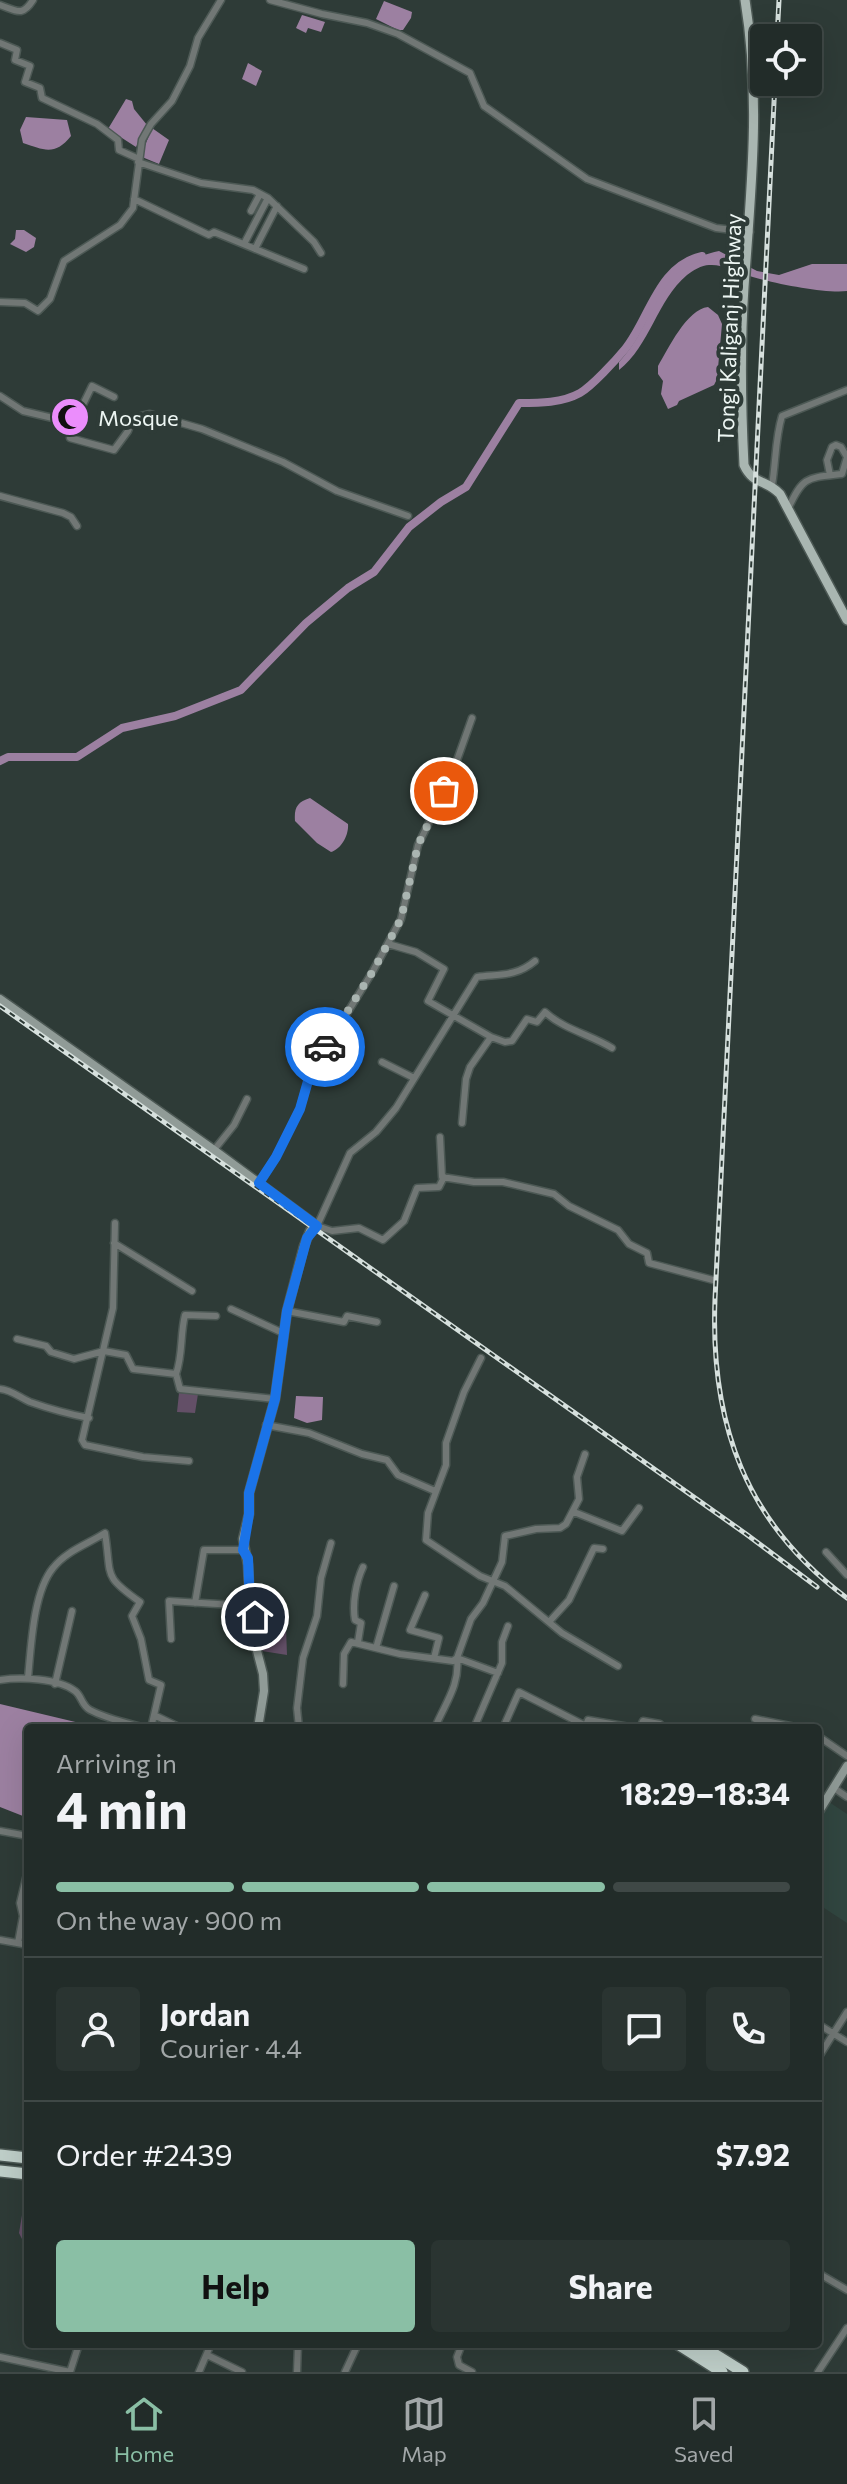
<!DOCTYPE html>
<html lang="en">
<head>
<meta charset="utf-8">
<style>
	body { margin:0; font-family:Commissioner,sans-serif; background:#2a3431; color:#f1f3f6; height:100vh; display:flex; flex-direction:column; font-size:30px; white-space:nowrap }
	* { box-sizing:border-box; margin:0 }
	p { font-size:26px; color:#a2a7a8 }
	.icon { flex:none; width:44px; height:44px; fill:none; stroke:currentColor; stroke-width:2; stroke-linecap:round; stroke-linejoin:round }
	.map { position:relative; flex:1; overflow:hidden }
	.side { position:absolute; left:24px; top:1724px; width:798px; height:624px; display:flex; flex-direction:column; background:#222c29; border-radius:8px; box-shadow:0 8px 32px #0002,0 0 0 2px #3f4846 }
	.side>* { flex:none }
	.tools { position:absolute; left:750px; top:24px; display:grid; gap:16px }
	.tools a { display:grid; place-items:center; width:72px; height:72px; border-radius:8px; background:#222c29; box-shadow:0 8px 32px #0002,0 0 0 2px #3f4846; font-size:40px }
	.pin { position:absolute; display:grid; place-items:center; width:68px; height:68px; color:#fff; margin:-34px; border:4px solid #fff; border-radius:50%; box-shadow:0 2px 8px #0007 }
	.courier { position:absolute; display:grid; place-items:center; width:80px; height:80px; margin:-40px; border:6px solid #1a73e8; border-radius:50%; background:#fff; color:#222; box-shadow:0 2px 10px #0007 }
	.head em { font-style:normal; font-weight:700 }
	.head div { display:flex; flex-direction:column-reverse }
	.head { display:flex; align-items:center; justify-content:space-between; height:136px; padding:0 32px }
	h1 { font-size:52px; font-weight:700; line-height:60px }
	.bar { display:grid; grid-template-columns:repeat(4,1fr); gap:12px 8px; align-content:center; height:96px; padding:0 32px }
	.bar i { height:10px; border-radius:6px; background:#3f4846 }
	.bar .current { background:#8abfa5 }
	.bar p { grid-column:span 4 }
	.line { display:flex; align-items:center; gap:20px; padding:0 32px; border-top:2px solid #3f4846 }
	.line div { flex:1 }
	.round { display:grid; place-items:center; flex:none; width:84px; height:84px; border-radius:8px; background:#2a3431 }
	.button { display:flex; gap:16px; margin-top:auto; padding:16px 32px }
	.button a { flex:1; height:92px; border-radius:8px; background:#8abfa5; color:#111; font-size:32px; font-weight:700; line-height:92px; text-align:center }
	.button a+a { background:#2a3431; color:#f1f3f6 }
	.tabs { display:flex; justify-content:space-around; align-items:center; height:112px; border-top:2px solid #3f4846; background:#222c29; font-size:22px; color:#a2a7a8 }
	.tabs a { display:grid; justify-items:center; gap:4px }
	.tabs .current { color:#8abfa5 }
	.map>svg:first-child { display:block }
</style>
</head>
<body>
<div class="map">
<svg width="847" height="2372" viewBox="0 0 847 2372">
	<rect width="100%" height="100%" fill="#2e3b37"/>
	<path fill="#314640" d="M826,1800L847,1814V1923L818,1904V1813Z"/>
	<path fill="#634f67" d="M179,1393L198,1394L195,1413L177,1412Z
		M261,1626L286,1627L287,1655L262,1651Z
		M28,2200V2245L24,2243L19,2233L24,2203Z"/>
	<path fill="#9c80a1" d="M384,1L412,12L411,18L403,30H398L376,19Z
		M302,15L325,22L321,32L308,28L306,33L296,28Z
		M248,63L262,71L256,86L242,79Z
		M126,99L132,101L134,109L147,125L136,147L108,129Z
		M26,117L67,120L71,136C55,156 44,150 23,143L20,130Z
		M152,128L169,140L159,164L142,157V153Z
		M16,230H24L36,238L34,247L26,252L10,244L15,239Z
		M719,251L757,271L779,275L812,264H847V291C825,294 765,282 744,274C732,270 722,264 709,265C702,265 692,271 687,275C657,300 650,346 619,370V362C660,319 650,266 719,251Z
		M708,307L718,315L722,324L717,379L714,385L679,401L677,405L668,409L661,394L663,381L658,374V366C668,349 687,309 708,307Z
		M310,798L348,824C349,835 341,849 331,852L317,843L295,821C294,808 297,802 310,798Z
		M296,1396L323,1397L322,1420L307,1423L294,1418Z
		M0,1704L88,1725L86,1728H28V1818L0,1807Z"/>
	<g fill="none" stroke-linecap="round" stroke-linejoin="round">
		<path stroke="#9c80a1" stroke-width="8" d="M0,761L8,757H77L122,728L175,716L241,690L306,623L348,588L374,572L409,527L441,502L466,487L519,403C540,403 562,403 580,393C592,386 615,361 625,349C649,320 658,265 702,256"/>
		<defs>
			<path id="street" d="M270,0L322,14L367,23L398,34L470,73L484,106L587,179L716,228L750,232
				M0,5C17,11 22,17 33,0
				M0,43L17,50L15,60L30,66L25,82L40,88L42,98L97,124L118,140L119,150L139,159
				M138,162L201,183L253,190L268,198L314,242L321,253
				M134,199L209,235L214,232L304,269
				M251,211L260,194
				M244,244L268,198
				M255,249L277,206
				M0,302L25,303L38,311L50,299L64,261L120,225L133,208L142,140L151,124L172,101L190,66L198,38L221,0
				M0,396L23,411L74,423L70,438L114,450L128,431L133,418L150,414L202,429L283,462L337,491L408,516
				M74,423L92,386L114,397
				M772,485C776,462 775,439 782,416L847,390
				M0,496L63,513L71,517L77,526
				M788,509C803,476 807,478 842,474L847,457L841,447L836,445L832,447L827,460L830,475
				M388,944L416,952L444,969L428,1001L491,1037L470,1067L466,1079L462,1123
				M491,1037L505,1042L512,1041L527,1019L537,1022L545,1012C563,1029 591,1035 612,1048
				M382,1062L414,1078
				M440,1137L442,1177L474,1182H503L554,1194L569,1206L618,1230L629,1244L647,1253L649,1263L713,1280
				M214,1150L234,1125L247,1099
				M444,1177L439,1187L417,1188L404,1221L383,1240L359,1228L332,1231L317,1226L350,1153L376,1132L396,1108L477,977C499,974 516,977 535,961
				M259,1183L276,1157L300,1109L314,1060L330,1041L373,971L401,919L418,845L451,777L472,718
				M115,1223L113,1308L82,1440L85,1445L143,1457L189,1461
				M114,1243L192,1291
				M231,1309L283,1333
				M287,1311L344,1322L347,1316L377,1322
				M17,1339L46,1346L51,1352L74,1359L104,1351L126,1355L133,1369L176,1374L180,1389L275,1399
				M481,1358L464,1392L446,1443V1465L428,1513L426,1540L480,1576L505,1586L562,1633L618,1666
				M176,1374C183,1355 180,1335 185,1315L216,1316
				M0,1389C12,1390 20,1398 30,1402C50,1409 68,1414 89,1418
				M266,1425L309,1433L362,1454L387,1460L398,1475L435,1491
				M574,1512L622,1531L639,1508
				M826,1552L847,1575
				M425,1595L410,1630L439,1638L434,1658
				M195,1603L204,1550H243
				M549,1622L569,1600L594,1548L603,1549
				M171,1639L169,1601L250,1606
				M358,1642L361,1623L355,1620C352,1604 356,1582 363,1567
				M376,1648L394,1586
				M498,1673L457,1658L471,1619L483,1603L502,1562L505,1536L536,1529L560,1528L566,1524L579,1499L577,1477L585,1454
				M28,1678C31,1648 33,1592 53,1568C66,1551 88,1544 105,1533C112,1577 102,1575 140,1602L132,1616L141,1639L149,1680L161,1685L151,1728
				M0,1680C20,1677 58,1678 75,1691C82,1696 81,1705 90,1710C107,1719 127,1723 145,1728
				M55,1684L72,1611
				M343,1684L344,1654L351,1642L400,1654L453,1661L457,1658C460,1683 447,1701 437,1723L442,1728
				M154,1715L181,1728
				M755,1719L800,1728
				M299,1728L297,1708L303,1658L317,1616L321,1578L331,1543
				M474,1728L502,1663V1642L508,1626
				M503,1728L519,1692L586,1726L588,1720L635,1728
				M640,1728L643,1721L660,1724
				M818,1736L847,1756
				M834,1788L847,1797
				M0,1831L28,1836
				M0,1940L28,1945
				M18,1943L23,1916L20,1903L28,1870
				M818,2024L847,2042
				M818,2058L847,2012
				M818,2273L847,2290
				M462,2344L457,2357L459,2365L472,2372
				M207,2355L242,2372
				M0,2357L70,2372
				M70,2372L79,2344
				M199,2372L211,2344
				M297,2372L298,2344
				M345,2372L358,2344
				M818,2372L847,2328"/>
			<path id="secondary" d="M0,999L214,1150L317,1226L310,1231L304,1246L287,1311L275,1399L249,1493V1514L243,1539L248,1565L250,1606L256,1620V1647L263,1674L264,1691L258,1728
				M818,1813L847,1766"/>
			<path id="primary" d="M745,0C761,98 751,190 744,287C740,346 741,406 744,465C753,485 766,479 780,494L847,620"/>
			<path id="highway" d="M0,2155L28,2158
				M0,2171L28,2174
				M678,2344L722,2372
				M698,2344L743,2372"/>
		</defs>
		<use href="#street" stroke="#4d5955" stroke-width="9"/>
		<use href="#secondary" stroke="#4d5955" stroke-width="11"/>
		<use href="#primary" stroke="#4d5955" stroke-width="12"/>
		<use href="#highway" stroke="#4d5955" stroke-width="14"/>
		<use href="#street" stroke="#717775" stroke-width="6"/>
		<use href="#secondary" stroke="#909b97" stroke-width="8"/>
		<use href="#primary" stroke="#a9b6b1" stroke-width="9"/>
		<use href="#highway" stroke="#bfcfc9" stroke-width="11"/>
		<defs>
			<path id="rail" d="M777,38L779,0
				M775,82L715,1299C710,1423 745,1523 847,1598
				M0,1006L746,1534L817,1587"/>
		</defs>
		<use href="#rail" stroke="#d6e0dd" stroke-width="5"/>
		<use href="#rail" stroke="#2e3b37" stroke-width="2" stroke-dasharray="6" stroke-linecap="butt"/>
	</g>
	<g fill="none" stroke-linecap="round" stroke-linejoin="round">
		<path stroke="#aab5b1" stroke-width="8" stroke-dasharray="0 14.4" d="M325,1047L373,971L401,919L418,845L444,791"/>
		<path stroke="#1a73e8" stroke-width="10" d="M255,1617L250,1606L248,1558L243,1550L249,1514V1493L275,1399L287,1311L307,1238L317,1226L259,1183L276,1157L300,1109L314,1060L325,1047"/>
	</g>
	<defs>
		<symbol id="mosque-disc" viewBox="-11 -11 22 22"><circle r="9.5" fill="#eb8dfc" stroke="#2e3b37"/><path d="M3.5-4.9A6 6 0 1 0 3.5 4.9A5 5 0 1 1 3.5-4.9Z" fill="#111"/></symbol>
	</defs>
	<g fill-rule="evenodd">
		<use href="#mosque-disc" x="48" y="395" width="44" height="44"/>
	</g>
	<g text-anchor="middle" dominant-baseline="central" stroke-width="8" stroke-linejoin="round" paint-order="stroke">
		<g font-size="22" fill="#edf6f3" stroke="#2e3b37">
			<text transform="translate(729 328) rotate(-88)">Tongi Kaliganj Highway</text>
		</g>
		<g font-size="22" fill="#edf6f3" stroke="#2e3b37" text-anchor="start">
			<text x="98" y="417">Mosque</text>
		</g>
	</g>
</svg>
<div class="tools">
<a><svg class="icon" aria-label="locate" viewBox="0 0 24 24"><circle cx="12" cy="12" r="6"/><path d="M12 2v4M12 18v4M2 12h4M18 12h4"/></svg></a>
</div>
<div class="pin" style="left:444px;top:791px;background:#ea580c"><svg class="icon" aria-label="bag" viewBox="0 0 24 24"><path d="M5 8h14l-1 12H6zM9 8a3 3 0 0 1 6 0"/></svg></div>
<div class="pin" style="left:255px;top:1617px;background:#1f2937"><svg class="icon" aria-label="home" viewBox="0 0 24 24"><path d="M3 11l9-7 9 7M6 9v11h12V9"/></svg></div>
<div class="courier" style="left:325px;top:1047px"><svg class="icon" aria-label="car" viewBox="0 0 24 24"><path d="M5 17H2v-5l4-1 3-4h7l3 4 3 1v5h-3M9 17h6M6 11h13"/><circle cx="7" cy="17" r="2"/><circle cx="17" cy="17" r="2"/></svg></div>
<section class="side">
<div class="head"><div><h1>4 min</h1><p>Arriving in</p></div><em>18:29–18:34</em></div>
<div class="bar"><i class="current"></i><i class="current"></i><i class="current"></i><i></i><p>On the way · 900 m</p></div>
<div class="line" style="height:144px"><a class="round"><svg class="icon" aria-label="person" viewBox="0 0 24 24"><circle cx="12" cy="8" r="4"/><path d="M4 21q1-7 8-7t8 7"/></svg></a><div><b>Jordan</b><p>Courier · 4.4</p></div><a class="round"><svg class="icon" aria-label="chat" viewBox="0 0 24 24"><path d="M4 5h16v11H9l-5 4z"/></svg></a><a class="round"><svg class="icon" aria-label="phone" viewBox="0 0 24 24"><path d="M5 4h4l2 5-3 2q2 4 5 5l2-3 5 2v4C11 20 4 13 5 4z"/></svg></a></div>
<div class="line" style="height:104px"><div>Order #2439</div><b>$7.92</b></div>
<div class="button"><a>Help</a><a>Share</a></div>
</section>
</div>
<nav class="tabs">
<a class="current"><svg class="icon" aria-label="home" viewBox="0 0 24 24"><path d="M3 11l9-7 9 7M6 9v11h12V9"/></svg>Home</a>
<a><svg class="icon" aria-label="map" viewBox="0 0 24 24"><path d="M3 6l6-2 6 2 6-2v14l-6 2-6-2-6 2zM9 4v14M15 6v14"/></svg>Map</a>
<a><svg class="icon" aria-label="saved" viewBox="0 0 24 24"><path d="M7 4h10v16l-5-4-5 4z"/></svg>Saved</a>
</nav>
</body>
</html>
